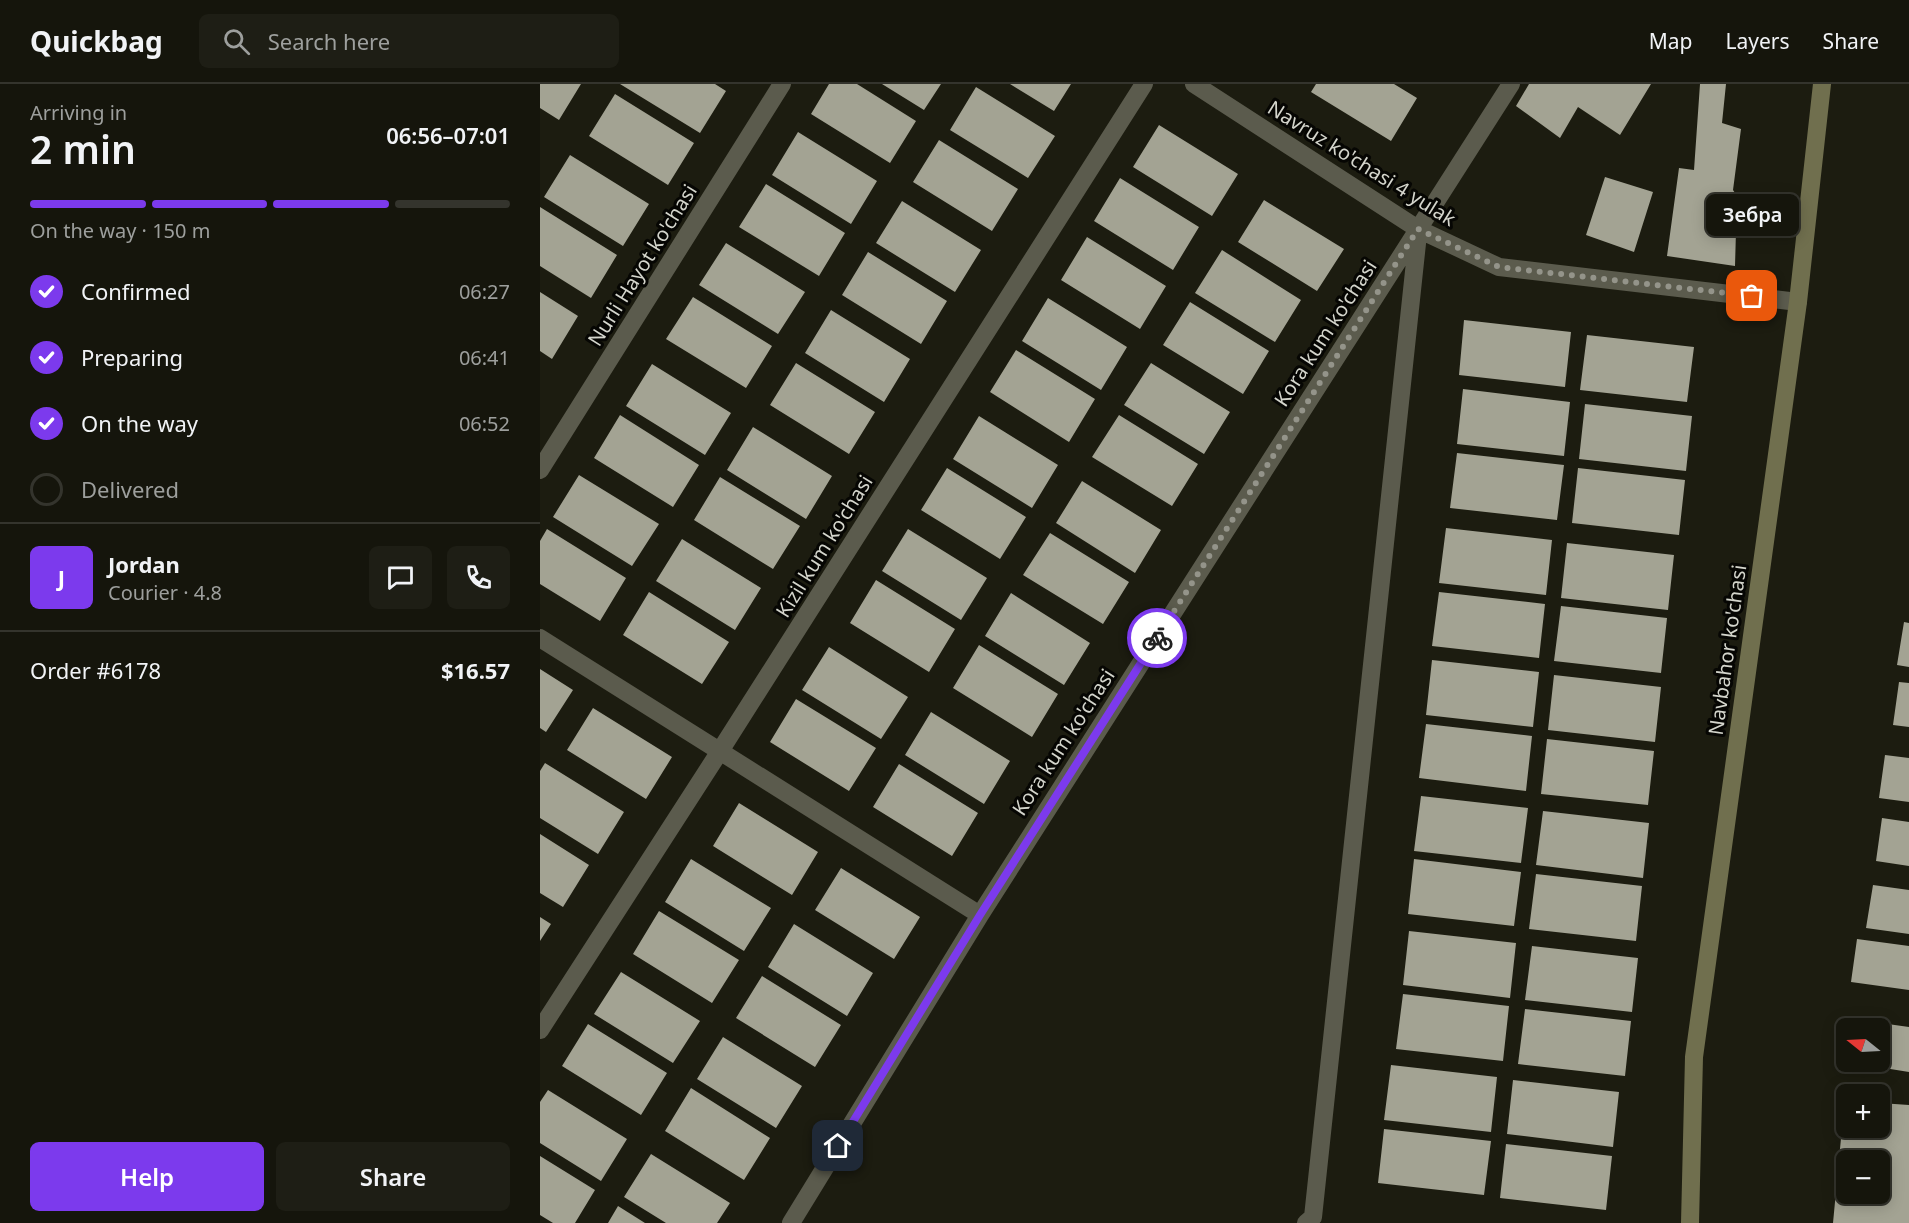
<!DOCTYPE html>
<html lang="en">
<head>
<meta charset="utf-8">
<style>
	body { margin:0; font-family:"Noto Sans",sans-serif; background:#1e1e15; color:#f1f3f6; height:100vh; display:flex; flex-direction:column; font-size:22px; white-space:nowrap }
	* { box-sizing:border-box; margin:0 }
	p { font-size:20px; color:#9d9f9d }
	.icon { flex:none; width:33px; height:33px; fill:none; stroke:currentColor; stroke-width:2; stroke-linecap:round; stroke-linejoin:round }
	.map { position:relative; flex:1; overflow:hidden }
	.drawer { display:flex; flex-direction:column; background:#15150c; width:540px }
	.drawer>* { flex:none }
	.needle { width:39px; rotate:288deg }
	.buttons { position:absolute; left:1296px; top:934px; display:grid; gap:12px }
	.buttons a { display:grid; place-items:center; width:54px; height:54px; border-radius:9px; background:#15150c; box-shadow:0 3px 15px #0003,0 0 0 2px #34342d; font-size:30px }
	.pin { position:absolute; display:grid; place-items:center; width:51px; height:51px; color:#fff; margin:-26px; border-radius:12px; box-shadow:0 3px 9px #0006 }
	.courier { position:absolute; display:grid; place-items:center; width:60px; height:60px; margin:-30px; border:4px solid #7c3aed; border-radius:50%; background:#fff; color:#222; box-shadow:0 2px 8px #0007 }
	.bubble { position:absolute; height:42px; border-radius:9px; background:#15150c; box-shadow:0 3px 15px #0003,0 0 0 2px #34342d; font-size:20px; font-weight:600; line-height:42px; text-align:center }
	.summary em { font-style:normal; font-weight:600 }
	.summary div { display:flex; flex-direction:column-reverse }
	.summary { display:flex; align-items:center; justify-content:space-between; height:102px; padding:0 30px }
	h1 { font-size:39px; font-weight:600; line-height:45px }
	.bar { display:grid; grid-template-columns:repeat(4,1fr); gap:9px 6px; align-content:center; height:72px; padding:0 30px }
	.bar i { height:8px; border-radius:4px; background:#34342d }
	.bar .active { background:#7c3aed }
	.bar p { grid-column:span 4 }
	.line { display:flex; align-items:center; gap:15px; padding:0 30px; border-top:2px solid #34342d }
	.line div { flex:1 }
	.round { display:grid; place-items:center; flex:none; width:63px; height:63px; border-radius:9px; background:#1e1e15 }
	ol { padding:0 30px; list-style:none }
	li { display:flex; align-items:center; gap:18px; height:66px }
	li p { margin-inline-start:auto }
	li .icon { padding:6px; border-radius:50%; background:#7c3aed; color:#fff; stroke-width:4 }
	li:last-child { color:#9d9f9d }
	li i { width:33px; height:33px; border:3px solid #34342d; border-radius:50% }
	.button { display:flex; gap:12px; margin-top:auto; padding:12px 30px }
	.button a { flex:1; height:69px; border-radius:9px; background:#7c3aed; color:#fff; font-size:24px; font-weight:600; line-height:69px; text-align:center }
	.button a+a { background:#1e1e15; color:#f1f3f6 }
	header { display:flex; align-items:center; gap:36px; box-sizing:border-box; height:84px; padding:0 30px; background:#15150c; border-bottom:2px solid #34342d }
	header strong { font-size:28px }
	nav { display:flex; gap:33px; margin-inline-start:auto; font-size:21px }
	.search { width:420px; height:54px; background:#1e1e15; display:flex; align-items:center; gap:15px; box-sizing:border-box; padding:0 21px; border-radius:9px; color:#9d9f9d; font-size:22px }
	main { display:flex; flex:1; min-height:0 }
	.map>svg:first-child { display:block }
</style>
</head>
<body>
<header>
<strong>Quickbag</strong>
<div class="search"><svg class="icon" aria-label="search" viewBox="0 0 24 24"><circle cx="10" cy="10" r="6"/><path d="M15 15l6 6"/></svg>Search here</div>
<nav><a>Map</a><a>Layers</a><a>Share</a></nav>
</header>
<main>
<section class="drawer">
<div class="summary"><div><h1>2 min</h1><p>Arriving in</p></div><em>06:56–07:01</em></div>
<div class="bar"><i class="active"></i><i class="active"></i><i class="active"></i><i></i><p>On the way · 150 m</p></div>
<ol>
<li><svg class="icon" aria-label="check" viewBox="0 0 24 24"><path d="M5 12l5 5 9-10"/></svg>Confirmed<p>06:27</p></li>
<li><svg class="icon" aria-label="check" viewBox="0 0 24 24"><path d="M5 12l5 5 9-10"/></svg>Preparing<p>06:41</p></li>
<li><svg class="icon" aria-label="check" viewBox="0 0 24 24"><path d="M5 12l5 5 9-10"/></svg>On the way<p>06:52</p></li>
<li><i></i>Delivered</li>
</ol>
<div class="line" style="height:108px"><b class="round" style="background:#7c3aed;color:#fff">J</b><div><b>Jordan</b><p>Courier · 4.8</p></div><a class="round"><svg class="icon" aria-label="chat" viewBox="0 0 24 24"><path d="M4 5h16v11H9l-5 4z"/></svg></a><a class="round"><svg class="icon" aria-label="phone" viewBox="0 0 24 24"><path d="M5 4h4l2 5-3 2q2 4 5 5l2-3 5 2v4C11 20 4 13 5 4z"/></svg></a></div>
<div class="line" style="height:78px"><div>Order #6178</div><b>$16.57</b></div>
<div class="button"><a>Help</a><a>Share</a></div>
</section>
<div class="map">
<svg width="1369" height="1139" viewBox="0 0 1369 1139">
	<rect width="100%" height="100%" fill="#1c1c10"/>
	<path fill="#a3a393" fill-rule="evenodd" d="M0,0H41L19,36L0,24Z
		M80,0H175L186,7L160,49Z
		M289,0H317L376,37L350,79L271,30Z
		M342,0H401L384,26Z
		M470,0H531L514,27Z
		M776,0H854L877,14L851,57L771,8Z
		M989,0H1111L1080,51L1038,23L1020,54L976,22Z
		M1160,0H1186L1182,39L1201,45L1193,106L1197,112L1195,182L1127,172L1139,84L1154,86Z
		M436,3L515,52L488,94L410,46Z
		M75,10L154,59L128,101L49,52Z
		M619,41L698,90L672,132L593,83Z
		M258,48L337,97L311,140L232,91Z
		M399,56L478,105L452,147L373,98Z
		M30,71L109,120L83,162L4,113Z
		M1065,93L1113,108L1094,168L1046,151Z
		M580,94L659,143L633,186L554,137Z
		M226,100L305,149L279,192L199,143Z
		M724,116L804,165L777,207L698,158Z
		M362,117L441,166L415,208L336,159Z
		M0,123L77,171L51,214L0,182Z
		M547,153L626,202L600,245L521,196Z
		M186,159L265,208L238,250L159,201Z
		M682,166L761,216L735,258L655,209Z
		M328,168L407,217L381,260L302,211Z
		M0,208L38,232L12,275L0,267Z
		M153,213L232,262L206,304L126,255Z
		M508,214L587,263L561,306L482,257Z
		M650,218L729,267L703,310L623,261Z
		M291,226L370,275L344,318L265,269Z
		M924,236L1031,248L1025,303L919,291Z
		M1047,251L1154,263L1147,318L1040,306Z
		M476,266L555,315L529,358L450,308Z
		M256,279L335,328L309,370L230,321Z
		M611,279L690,328L664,370L584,321Z
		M112,280L191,329L165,371L86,322Z
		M923,305L1030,318L1024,372L917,360Z
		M1045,320L1152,332L1146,387L1039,375Z
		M80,331L159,381L133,423L54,374Z
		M579,331L658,380L632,422L552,373Z
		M439,332L518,381L492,424L413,375Z
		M213,343L292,392L266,435L187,386Z
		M917,369L1024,381L1017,436L910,424Z
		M407,384L486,433L460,475L381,426Z
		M1038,384L1145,396L1139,451L1032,439Z
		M39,391L119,440L92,482L13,433Z
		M180,393L260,442L233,485L154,436Z
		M542,397L621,446L595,489L516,439Z
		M906,444L1012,456L1006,511L899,499Z
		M7,445L86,494L60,537L0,500V457Z
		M368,445L447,494L421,536L342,487Z
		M510,449L589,498L563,540L483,491Z
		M142,455L221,504L195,546L116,497Z
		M1027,459L1134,471L1128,526L1021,514Z
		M336,496L415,545L389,588L310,539Z
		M109,508L189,558L162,600L83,551Z
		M899,508L1005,520L999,574L892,562Z
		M471,509L550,559L524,601L445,552Z
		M1021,522L1127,534L1121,589L1014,577Z
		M1364,538L1369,539V583L1357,581Z
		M439,561L518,610L492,653L413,604Z
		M289,563L368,613L341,655L262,606Z
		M892,576L999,588L993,643L886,631Z
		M0,585L33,606L6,648L0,644Z
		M1014,591L1121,603L1115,658L1008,646Z
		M1359,598L1369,599V643L1353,641Z
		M256,615L336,664L309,707L230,658Z
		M53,624L132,673L106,715L27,666Z
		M391,628L470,677L444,720L365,671Z
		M886,640L992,652L986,707L879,694Z
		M1007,655L1114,667L1108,721L1001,710Z
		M1345,671L1369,674V718L1339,714Z
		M5,679L84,728L58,770L0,734V687Z
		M359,680L438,729L412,772L333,723Z
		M881,712L988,724L981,779L874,767Z
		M199,719L278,768L252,811L173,762Z
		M1003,727L1109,739L1103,794L996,781Z
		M1342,734L1369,738V782L1336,777Z
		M0,750L49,781L23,823L0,809Z
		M151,775L231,824L204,867L125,818Z
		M874,775L981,788L974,842L868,830Z
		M301,784L380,833L354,875L275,826Z
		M996,790L1102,802L1096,857L989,845Z
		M1333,801L1369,806V850L1326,844Z
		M119,827L199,876L172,919L93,870Z
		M0,833L11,840L0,857Z
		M254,840L333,889L307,932L228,883Z
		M869,847L976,859L970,914L863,901Z
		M1317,855L1369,862V906L1311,898Z
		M992,862L1098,874L1092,928L985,916Z
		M81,888L160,937L133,979L54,930Z
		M222,892L301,941L275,983L196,934Z
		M863,910L969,922L963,977L856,965Z
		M985,925L1091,937L1085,992L978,980Z
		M1305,934L1369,943V988L1313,979L1340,978V945H1306V978L1299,977Z
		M48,940L127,989L101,1031L22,982Z
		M183,953L262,1002L236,1044L157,995Z
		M851,981L957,993L951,1048L844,1036Z
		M973,996L1079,1008L1073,1063L967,1050Z
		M151,1004L230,1054L204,1096L125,1047Z
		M8,1006L87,1055L61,1097L0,1059V1018Z
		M1305,1012H1306V1044H1340V1019L1369,1021V1139H1293ZM1306,1077H1340V1110H1306Z
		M844,1045L951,1057L944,1111L838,1099Z
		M966,1060L1072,1072L1066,1126L960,1114Z
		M111,1070L190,1119L177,1139H126L84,1113Z
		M0,1072L55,1106L35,1139H13L0,1131Z
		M78,1122L105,1139H68Z"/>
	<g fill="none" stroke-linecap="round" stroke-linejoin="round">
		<path stroke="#5b5b4d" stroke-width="18" d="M654,0L878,145L959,183L1258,218
			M0,386L242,0
			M0,554L440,831
			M0,946L180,667L604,0
			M251,1139L440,831L971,0
			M766,1139L773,1133L878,150"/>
		<path stroke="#706f4e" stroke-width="18" d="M1150,1139L1154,973L1258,218L1282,0"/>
	</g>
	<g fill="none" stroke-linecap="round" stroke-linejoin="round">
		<path stroke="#94948a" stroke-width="6" stroke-dasharray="0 10.8" d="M617,554L878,145L959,183L1212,212"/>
		<path stroke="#7c3aed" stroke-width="8" d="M298,1062L440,831L617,554"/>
	</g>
	<g text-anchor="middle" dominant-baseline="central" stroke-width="6" stroke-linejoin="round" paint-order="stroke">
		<g font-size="20" fill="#d4d5cc" stroke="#060603">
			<text transform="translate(822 79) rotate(32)">Navruz ko'chasi 4 yulak</text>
			<text transform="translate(102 181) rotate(-58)">Nurli Hayot ko'chasi</text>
			<text transform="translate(785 249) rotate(-57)">Kora kum ko'chasi</text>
			<text transform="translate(284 462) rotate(-58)">Kizil kum ko'chasi</text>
			<text transform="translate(1187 566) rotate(-82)">Navbahor ko'chasi</text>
			<text transform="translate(523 658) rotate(-57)">Kora kum ko'chasi</text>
		</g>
	</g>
</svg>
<div class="buttons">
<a><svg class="needle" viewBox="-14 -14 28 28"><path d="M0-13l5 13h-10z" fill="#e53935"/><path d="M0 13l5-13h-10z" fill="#9d9f9d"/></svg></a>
<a>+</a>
<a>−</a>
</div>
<div class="pin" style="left:1212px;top:212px;background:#ea580c"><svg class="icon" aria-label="bag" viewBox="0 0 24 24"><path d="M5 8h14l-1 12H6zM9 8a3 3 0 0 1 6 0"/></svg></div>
<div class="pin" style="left:298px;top:1062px;background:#1f2937"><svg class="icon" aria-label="home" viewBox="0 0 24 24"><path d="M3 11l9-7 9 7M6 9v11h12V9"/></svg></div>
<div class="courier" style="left:617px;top:554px"><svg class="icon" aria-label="bike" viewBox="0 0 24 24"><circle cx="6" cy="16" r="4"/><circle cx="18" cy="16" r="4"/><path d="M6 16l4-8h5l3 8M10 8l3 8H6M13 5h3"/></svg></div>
<div class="bubble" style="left:1166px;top:110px;width:93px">Зебра</div>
</div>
</main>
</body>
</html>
